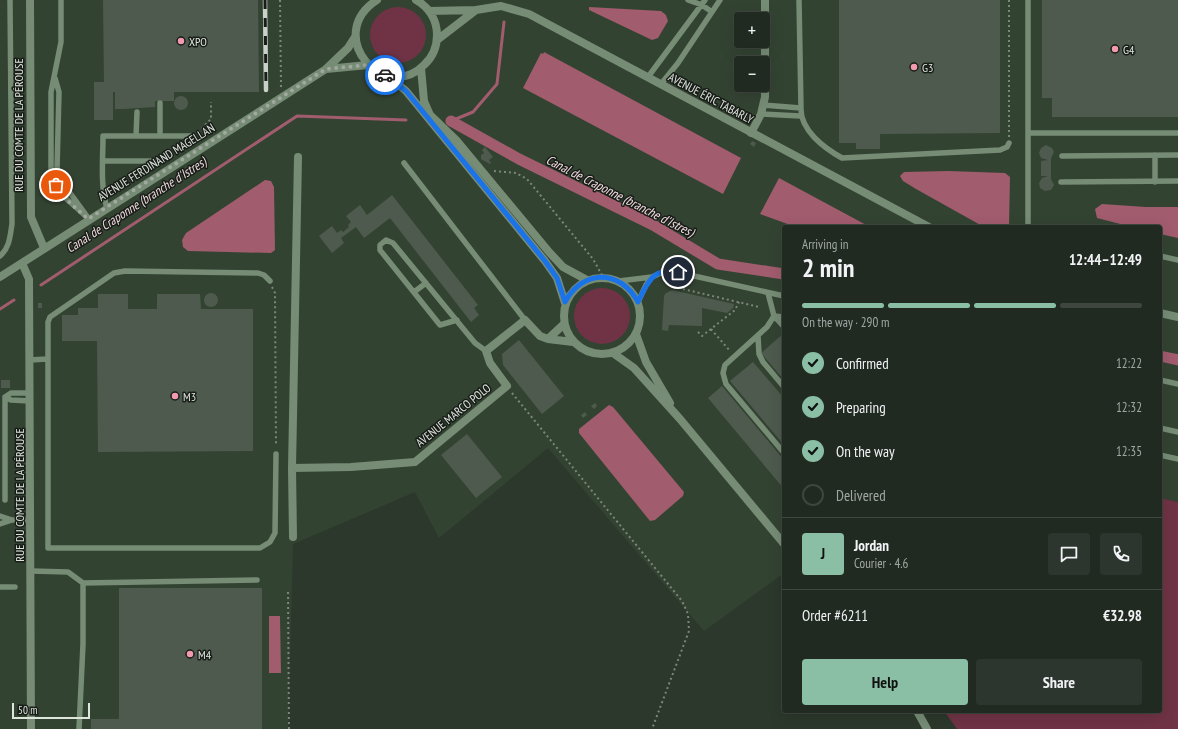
<!DOCTYPE html>
<html lang="en">
<head>
<meta charset="utf-8">
<style>
	body { margin:0; font-family:"PT Sans Narrow",sans-serif; background:#2d362e; color:#f1f3f6; height:100vh; display:flex; flex-direction:column; font-size:15px; white-space:nowrap }
	* { box-sizing:border-box; margin:0 }
	p { font-size:13px; color:#a2a7a5 }
	.icon { flex:none; width:22px; height:22px; fill:none; stroke:currentColor; stroke-width:2; stroke-linecap:round; stroke-linejoin:round }
	.map { position:relative; flex:1; overflow:hidden }
	.drawer { position:absolute; left:782px; top:225px; width:380px; height:488px; display:flex; flex-direction:column; background:#212a21; border-radius:4px; box-shadow:0 4px 16px #0002,0 0 0 1px #3e463f }
	.drawer>* { flex:none }
	.buttons { position:absolute; left:734px; top:12px; display:grid; gap:8px }
	.buttons a { display:grid; place-items:center; width:36px; height:36px; border-radius:4px; background:#212a21; box-shadow:0 4px 16px #0002,0 0 0 1px #3e463f; font-size:20px }
	.scale { position:absolute; left:12px; bottom:10px; width:78px; box-sizing:border-box; padding-left:4px; border:2px solid #dee5dd; border-top:0; font-size:11px; line-height:14px; white-space:nowrap; color:#dee5dd; -webkit-text-stroke:3px #181d18; paint-order:stroke }
	.pin { position:absolute; display:grid; place-items:center; width:34px; height:34px; color:#fff; margin:-17px; border:2px solid #fff; border-radius:50%; box-shadow:0 1px 4px #0007 }
	.courier { position:absolute; display:grid; place-items:center; width:40px; height:40px; margin:-20px; border:3px solid #1a73e8; border-radius:50%; background:#fff; color:#222; box-shadow:0 1px 5px #0007 }
	.headline em { font-style:normal; font-weight:700 }
	.headline div { display:flex; flex-direction:column-reverse }
	.headline { display:flex; align-items:center; justify-content:space-between; height:68px; padding:0 20px }
	h1 { font-size:26px; font-weight:700; line-height:30px }
	.bar { display:grid; grid-template-columns:repeat(4,1fr); gap:6px 4px; align-content:center; height:48px; padding:0 20px }
	.bar i { height:5px; border-radius:3px; background:#3e463f }
	.bar .on { background:#8abfa5 }
	.bar p { grid-column:span 4 }
	.line { display:flex; align-items:center; gap:10px; padding:0 20px; border-top:1px solid #3e463f }
	.line div { flex:1 }
	.round { display:grid; place-items:center; flex:none; width:42px; height:42px; border-radius:4px; background:#2d362e }
	ol { padding:0 20px; list-style:none }
	li { display:flex; align-items:center; gap:12px; height:44px }
	li p { margin-inline-start:auto }
	li .icon { padding:4px; border-radius:50%; background:#8abfa5; color:#111; stroke-width:4 }
	li:last-child { color:#a2a7a5 }
	li i { width:22px; height:22px; border:2px solid #3e463f; border-radius:50% }
	.primary-button { display:flex; gap:8px; margin-top:auto; padding:8px 20px }
	.primary-button a { flex:1; height:46px; border-radius:4px; background:#8abfa5; color:#111; font-size:16px; font-weight:700; line-height:46px; text-align:center }
	.primary-button a+a { background:#2d362e; color:#f1f3f6 }
	.map>svg:first-child { display:block }
</style>
</head>
<body>
<div class="map">
<svg width="1178" height="729" viewBox="0 0 1178 729">
	<rect width="100%" height="100%" fill="#2c382c"/>
	<path fill="#334332" fill-rule="evenodd" d="M0,0H1178V502L1160,498V227H784V573L704,631L548,448L439,538L415,492L293,544L288,729H0ZM741,19H763V41H741ZM741,63H763V85H741Z"/>
	<path fill="#6f3345" d="M370 35a28 28 0 1 1 56 0a28 28 0 1 1-56 0Z
		M574 316a28 28 0 1 1 56 0a28 28 0 1 1-56 0Z
		M1160,498L1178,502V729H957L944,711H1160Z"/>
	<path fill="#a15c6e" d="M589,7L661,11L666,15L668,21L658,38L652,40L589,10Z
		M544,52L741,158L723,194L523,88L541,53L543,54Z
		M948,171L1005,173L1010,177L1009,227H984L916,189L903,181L900,176L904,172Z
		M779,178L870,227H796L760,214Z
		M265,180L271,181L274,187L275,250L271,253L188,251L183,247L182,240L186,233Z
		M1102,204L1146,207H1178V238L1160,234V227H1132L1097,218L1095,209Z
		M609,405L613,407L684,492L683,496L655,520L650,521L579,433V429Z
		M269,616H280L281,673H269Z"/>
	<g fill="none" stroke-linecap="round" stroke-linejoin="round">
		<path stroke="#a15c6e" stroke-width="3" d="M451,121L473,112L497,84L504,22
			M41,285L297,116L406,120
			M0,309L14,300"/>
		<path stroke="#a15c6e" stroke-width="11" d="M451,121L519,159L653,225L718,264L784,274
			M1160,356L1178,360"/>
	</g>
	<path fill="#4e5a4e" d="M103,0H258L259,92H174V101H155V107L123,109H115V92H113V120H94V82H104Z
		M839,0H1000V133L880,134V149H856V143H839Z
		M1042,0H1178V117H1052V98H1042Z
		M174 103a7 7 0 1 1 14 0a7 7 0 1 1-14 0Z
		M752,141L756,143L754,147L750,144Z
		M1046,145L1052,148L1054,152L1051,158V179L1054,185L1051,190L1045,191L1040,188L1039,183L1042,178L1048,176H1041V161L1048,160L1041,158L1039,153L1041,148Z
		M485,147L493,157L489,160L491,163L490,164L481,159V155L484,153L482,150Z
		M392,195L478,305L474,308L479,315L471,322L390,218L364,238L356,227L341,238L344,243L332,253L319,236L332,226L337,233L341,230L343,232L349,227L348,225L351,222L346,216L360,205L367,215Z
		M672,290L734,304L733,308L727,313L702,308V326L669,325L668,331L662,330L664,296L666,293Z
		M204 300a7 7 0 1 1 14 0a7 7 0 1 1-14 0Z
		M98,294H128V309H157V294H200L201,309H253V451L98,452L97,341H62V315H78V308H98Z
		M38,303H42V308H38Z
		M784,333V380L761,353Z
		M519,340L564,396L542,414L503,365L502,354Z
		M753,362L784,398V445L730,381Z
		M1,380H10V388H1Z
		M722,386L784,460V489L708,398Z
		M595,403L597,406L594,409L591,406Z
		M585,412L587,415L583,418L581,415Z
		M467,434L502,477L476,498L441,455Z
		M119,588H262V729H91V719H119Z"/>
	<g fill="none" stroke-linecap="round" stroke-linejoin="round">
		<path stroke="#7c867c" stroke-width="2" stroke-dasharray="2 3" stroke-linecap="butt" d="M280,0L281,87
			M1009,0V137
			M198,132L211,119V102
			M494,171L516,173L527,179L593,259L603,277
			M272,287L275,293L276,446
			M683,289L759,307
			M711,329L730,351
			M698,332L702,336L735,310L739,302
			M512,393L682,601L688,614L689,631L652,729
			M288,592L289,729"/>
		<path stroke="#768c75" stroke-width="5.5" d="M688,0L702,5L712,12
			M1028,0V227
			M648,77L705,0
			M55,78L59,92L57,170L60,179L89,219L61,194L56,185L51,171V92L61,42V0
			M661,84L678,63L720,0
			M763,105L801,108L799,0
			M801,108C800,130 824,148 842,158L1000,150L1007,147L1009,143
			M761,114L800,116
			M1028,133H1178
			M136,136L137,112
			M160,136V103
			M1062,156L1178,155
			M103,161H155
			M404,163L525,320
			M1061,182L1178,181
			M1155,182V155
			M107,208C100,186 103,159 103,136H192
			M0,256C10,247 10,236 12,224L10,0
			M1160,256L1178,260
			M652,277L667,270L784,296
			M270,281L264,275L258,273L125,271L114,273L50,317L48,322V548H260L270,542L275,533L276,454
			M619,281L652,277L646,285L638,302
			M414,292L426,283
			M768,293L774,316L767,327L725,365L723,373L726,384L784,453
			M774,316L784,327
			M774,316L784,317
			M457,320L440,325L380,250V245L386,240L393,243L475,343L486,351
			M758,336L759,354L763,362L784,387
			M30,360L47,359
			M1160,380L1178,384
			M30,393H11L5,397L11,400L30,401
			M1160,428L1178,432
			M1160,455L1178,459
			M5,500V397
			M0,516L12,520
			M0,524L12,520H31
			M31,571L68,572L83,583L257,580
			M0,587H15
			M79,729L83,644V583"/>
		<path stroke="#768c75" stroke-width="8" d="M30,0L31,217L44,248
			M377,0C323,35 384,105 424,65C433,57 437,47 437,35C437,20 429,7 416,0
			M476,10L501,6L529,14L929,227
			M429,11L476,10L437,40
			M355,37L348,48L326,69L368,65
			M421,68L424,101L430,115L457,141L549,252L563,267L587,280
			M388,76L406,91L545,261L557,278L565,303
			M751,133L761,114L765,97V0
			M22,263L29,279L31,729
			M0,277L326,69
			M564 316a38 38 0 1 1 76 0a38 38 0 1 1-76 0Z
			M1160,313L1178,317
			M564,324L548,339L573,342
			M636,334L646,362L670,403
			M613,353L634,368L680,419L784,544
			M292,468L351,467L415,462L507,386L490,363L486,351L525,320L540,336L548,339
			M293,537L292,468L298,157
			M917,711L927,729"/>
		<defs>
			<path id="rail" d="M265,0L266,90"/>
		</defs>
		<use href="#rail" stroke="#cad1c9" stroke-width="4.5"/>
		<use href="#rail" stroke="#181d18" stroke-width="3" stroke-dasharray="9" stroke-linecap="butt"/>
	</g>
	<g fill="none" stroke-linecap="round" stroke-linejoin="round">
		<path stroke="#a0a89f" stroke-width="4" stroke-dasharray="0 7.2" d="M56,185L68,201L88,219L326,69L368,65L385,75"/>
		<path stroke="#1a73e8" stroke-width="5" d="M385,75L406,91L545,261L557,278L565,302C583,269 620,269 638,302C647,283 653,267 678,272"/>
	</g>
	<g fill="#f29ab0" stroke="#181d18" stroke-width="1.5">
		<circle cx="181" cy="41" r="4"/>
		<circle cx="1115" cy="49" r="4"/>
		<circle cx="914" cy="67" r="4"/>
		<circle cx="175" cy="396" r="4"/>
		<circle cx="190" cy="654" r="4"/>
	</g>
	<g text-anchor="middle" dominant-baseline="central" stroke-width="3" stroke-linejoin="round" paint-order="stroke">
		<g font-size="12" fill="#dee5dd" stroke="#181d18" text-anchor="start">
			<text x="189" y="41">XPO</text>
			<text x="1123" y="49">G4</text>
			<text x="922" y="67">G3</text>
			<text x="183" y="396">M3</text>
			<text x="198" y="654">M4</text>
		</g>
		<g font-size="12" fill="#dee5dd" stroke="#181d18">
			<text transform="translate(711 98) rotate(28)">AVENUE ÉRIC TABARLY</text>
			<text transform="translate(18 125) rotate(-90)">RUE DU COMTE DE LA PÉROUSE</text>
			<text transform="translate(156 162) rotate(-32)">AVENUE FERDINAND MAGELLAN</text>
			<text transform="translate(453 415) rotate(-39)">AVENUE MARCO POLO</text>
			<text transform="translate(19 495) rotate(-90)">RUE DU COMTE DE LA PÉROUSE</text>
		</g>
		<g font-size="13" font-style="italic" fill="#f2dce1" stroke="#181d18">
			<text transform="translate(620 196) rotate(27)">Canal de Craponne (branche d'Istres)</text>
			<text transform="translate(136 205) rotate(-33)">Canal de Craponne (branche d'Istres)</text>
		</g>
	</g>
</svg>
<div class="buttons">
<a>+</a>
<a>−</a>
</div>
<div class="scale">50 m</div>
<div class="pin" style="left:56px;top:185px;background:#ea580c"><svg class="icon" aria-label="bag" viewBox="0 0 24 24"><path d="M5 8h14l-1 12H6zM9 8a3 3 0 0 1 6 0"/></svg></div>
<div class="pin" style="left:678px;top:272px;background:#1f2937"><svg class="icon" aria-label="home" viewBox="0 0 24 24"><path d="M3 11l9-7 9 7M6 9v11h12V9"/></svg></div>
<div class="courier" style="left:385px;top:75px"><svg class="icon" aria-label="car" viewBox="0 0 24 24"><path d="M5 17H2v-5l4-1 3-4h7l3 4 3 1v5h-3M9 17h6M6 11h13"/><circle cx="7" cy="17" r="2"/><circle cx="17" cy="17" r="2"/></svg></div>
<section class="drawer">
<div class="headline"><div><h1>2 min</h1><p>Arriving in</p></div><em>12:44–12:49</em></div>
<div class="bar"><i class="on"></i><i class="on"></i><i class="on"></i><i></i><p>On the way · 290 m</p></div>
<ol>
<li><svg class="icon" aria-label="check" viewBox="0 0 24 24"><path d="M5 12l5 5 9-10"/></svg>Confirmed<p>12:22</p></li>
<li><svg class="icon" aria-label="check" viewBox="0 0 24 24"><path d="M5 12l5 5 9-10"/></svg>Preparing<p>12:32</p></li>
<li><svg class="icon" aria-label="check" viewBox="0 0 24 24"><path d="M5 12l5 5 9-10"/></svg>On the way<p>12:35</p></li>
<li><i></i>Delivered</li>
</ol>
<div class="line" style="height:72px"><b class="round" style="background:#8abfa5;color:#111">J</b><div><b>Jordan</b><p>Courier · 4.6</p></div><a class="round"><svg class="icon" aria-label="chat" viewBox="0 0 24 24"><path d="M4 5h16v11H9l-5 4z"/></svg></a><a class="round"><svg class="icon" aria-label="phone" viewBox="0 0 24 24"><path d="M5 4h4l2 5-3 2q2 4 5 5l2-3 5 2v4C11 20 4 13 5 4z"/></svg></a></div>
<div class="line" style="height:52px"><div>Order #6211</div><b>€32.98</b></div>
<div class="primary-button"><a>Help</a><a>Share</a></div>
</section>
</div>
</body>
</html>
